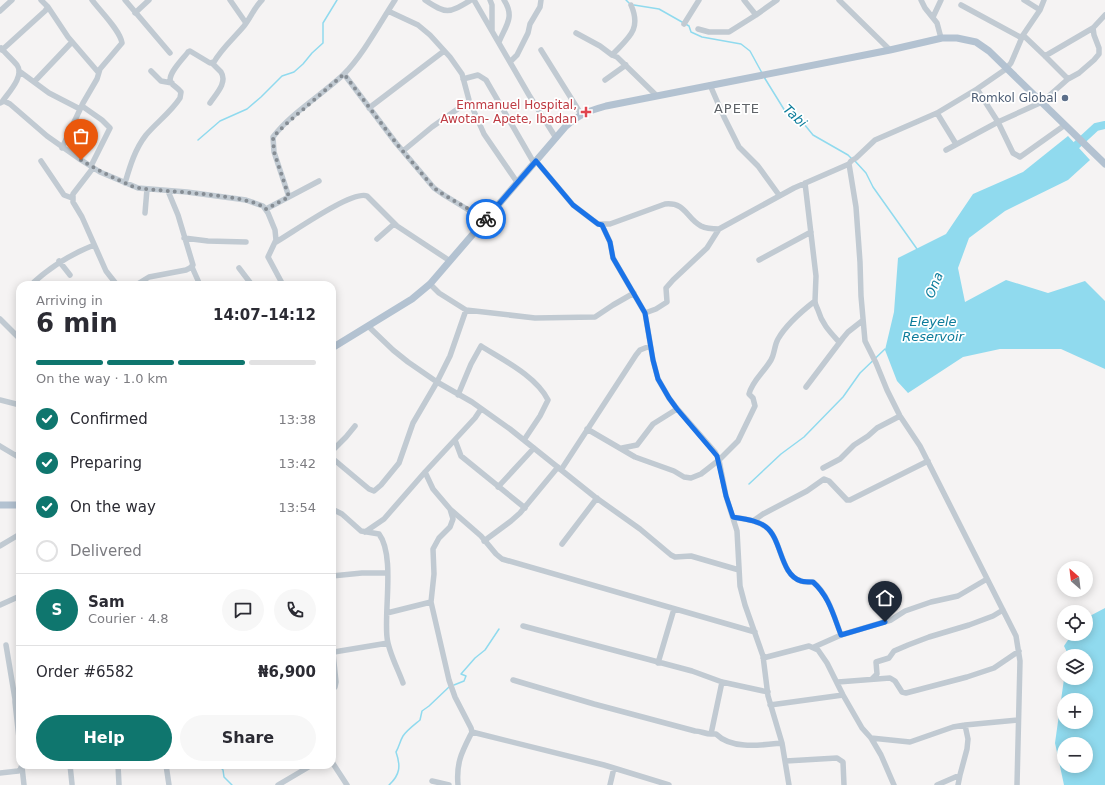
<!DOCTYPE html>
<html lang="en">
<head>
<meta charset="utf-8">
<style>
	body { margin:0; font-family:"DejaVu Sans",sans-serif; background:#f7f7f7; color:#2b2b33; height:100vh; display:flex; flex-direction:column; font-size:15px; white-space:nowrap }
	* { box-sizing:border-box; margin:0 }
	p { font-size:13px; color:#7c7c81 }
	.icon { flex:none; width:22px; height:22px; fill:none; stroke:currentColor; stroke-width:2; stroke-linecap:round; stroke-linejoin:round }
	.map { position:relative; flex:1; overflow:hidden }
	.panel { position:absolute; left:16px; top:281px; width:320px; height:488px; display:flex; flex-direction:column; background:#fff; border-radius:12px; box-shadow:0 2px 10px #0003 }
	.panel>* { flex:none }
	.needle { width:26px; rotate:332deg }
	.tools { position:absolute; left:1057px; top:561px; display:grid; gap:8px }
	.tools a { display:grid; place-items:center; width:36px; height:36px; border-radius:50%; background:#fff; box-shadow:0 2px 10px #0003; font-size:20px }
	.pin { position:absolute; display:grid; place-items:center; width:34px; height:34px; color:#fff; margin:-41px -17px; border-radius:50% 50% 50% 0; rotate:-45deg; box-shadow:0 0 4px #0007 }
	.pin .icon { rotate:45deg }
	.courier { position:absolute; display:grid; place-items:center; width:40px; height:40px; margin:-20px; border:3px solid #1a73e8; border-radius:50%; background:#fff; color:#222; box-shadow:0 1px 5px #0007 }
	.summary em { font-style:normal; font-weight:800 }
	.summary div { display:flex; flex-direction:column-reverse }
	.summary { display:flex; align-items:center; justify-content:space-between; height:68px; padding:0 20px }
	h1 { font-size:26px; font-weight:800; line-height:30px }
	.bar { display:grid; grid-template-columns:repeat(4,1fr); gap:6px 4px; align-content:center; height:48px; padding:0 20px }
	.bar i { height:5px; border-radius:3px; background:#e1e1e2 }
	.bar .current { background:#0f766e }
	.bar p { grid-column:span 4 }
	.line { display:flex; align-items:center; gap:10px; padding:0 20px; border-top:1px solid #e1e1e2 }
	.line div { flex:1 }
	.round { display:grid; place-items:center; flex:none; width:42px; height:42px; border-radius:21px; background:#f7f7f7 }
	ol { padding:0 20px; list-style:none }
	li { display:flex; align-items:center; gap:12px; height:44px }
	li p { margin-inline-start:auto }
	li .icon { padding:4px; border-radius:50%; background:#0f766e; color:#fff; stroke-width:4 }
	li:last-child { color:#7c7c81 }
	li i { width:22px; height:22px; border:2px solid #e1e1e2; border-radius:50% }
	.primary-button { display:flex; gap:8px; margin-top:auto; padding:8px 20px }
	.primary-button a { flex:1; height:46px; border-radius:24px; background:#0f766e; color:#fff; font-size:16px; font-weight:800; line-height:46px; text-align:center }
	.primary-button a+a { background:#f7f7f7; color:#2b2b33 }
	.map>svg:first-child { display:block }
</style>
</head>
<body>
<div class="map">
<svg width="1105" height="785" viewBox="0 0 1105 785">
	<rect width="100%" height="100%" fill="#f5f3f3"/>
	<path fill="#90daee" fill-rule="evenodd" d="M1068,136L1090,160L1068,180L1005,211L969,238L958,268L965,302L1006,280L1048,293L1085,281L1105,301V369L1061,349H1000L963,357L908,393L897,381L885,350L894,312L898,258L946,234L973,194L1023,172Z
		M1105,608V785H1064L1055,743L1064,679L1086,678V656H1069L1064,646L1072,634H1086V618ZM1064,700H1086V722H1064ZM1064,744H1086V766H1064Z"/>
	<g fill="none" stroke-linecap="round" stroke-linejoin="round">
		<path stroke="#90daee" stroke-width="1.5" d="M626,0L630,4
			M634,5L659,9L689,26L691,32L702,37L741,44L750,51L762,73
			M764,77L785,111L800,119L813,135L848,155L852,159
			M198,140L220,121L247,109L261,97L282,76L294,72L303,64L312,53L323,43V23L337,0
			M855,161L866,173L873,187L917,249
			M749,484L781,454L804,437L843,397L860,373L885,349
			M454,685L464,681L466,676L461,674L475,658L485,650L499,629
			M219,765L223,770L224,777L232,785
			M389,785C400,775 401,766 396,752C399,747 400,741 403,736C407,730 414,725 420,720L422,711L429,706L449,687"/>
		<path stroke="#90daee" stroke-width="8" d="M1070,151L1096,127L1105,125"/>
		<path stroke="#c1cad2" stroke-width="5.5" d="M125,0L170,53
			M230,0L246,23
			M425,0C447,15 449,13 471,0
			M474,0L529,95L556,138
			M490,0L492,5V30
			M744,0L756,15
			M839,0L890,50
			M921,0L925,8L937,23L941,38
			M1024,0L1040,10
			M961,5L1022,38
			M48,7L68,37L98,72
			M0,11L12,0
			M388,11L418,25L430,35L450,57L462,74L469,100L484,134L517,182
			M135,13L149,0
			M933,17L941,0
			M684,24L699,0
			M698,29L709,32H729L756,15L777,0
			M576,33L600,46L612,55L617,57L657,96
			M1023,35L1045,56L1068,79
			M499,42C506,25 515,17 504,0
			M1,48C6,54 12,59 17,65C25,76 8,93 2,102
			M2,50L45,11L48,7L41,0
			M541,50L581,114
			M612,55C628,38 642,30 631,5
			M1045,56L1093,28
			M510,62L517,55L528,33L530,24L540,7L541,0
			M19,71L49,93L80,109
			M151,71L161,81L172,83
			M344,74L396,143L434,188L444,195L485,220
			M463,79L478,75L486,80L534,163
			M605,80L626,65
			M34,82L72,42
			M710,85L724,117L739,147L758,166L779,195
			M977,89L998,122L1013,153L1020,157L1065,125
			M0,103L4,101L10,104L47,136L81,160L100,172L138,188L187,192L246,200L263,206L268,213L275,230L276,240L268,257L283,285
			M210,103C215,95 228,83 221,72C218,69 215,66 212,63
			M82,106L102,120L110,128L91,166
			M369,108L444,51
			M937,113L956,144
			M62,148L83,103L97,79L100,69L122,43C120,30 100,11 92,0
			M946,150L998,122L1042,102L1068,79L1079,73L1094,60L1099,54V48L1094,35L1093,28L1105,15
			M403,151L432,127L469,101
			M41,161L64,195L72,198
			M536,161L573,205L598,224H610L665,204C686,202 686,218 701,226C707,229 713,229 719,229L794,188L849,164L851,161L856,158L875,140L937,113L977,89L1006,69L1011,63L1023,35L1040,10L1044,0
			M849,164L856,207L860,262L861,296L865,341L876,363L887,390L900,416L920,446L1016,636L1020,661L1017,785
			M93,168L73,194V202L82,217L106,271L117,285
			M125,183C130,166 135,149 146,135C157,122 171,112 180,98L181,92C178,88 174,86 171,83C166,75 183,59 188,52L190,51L210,63L214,62C222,48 234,38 244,26C251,17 254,8 262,0
			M289,197L274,152L273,137C291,113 322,95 344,74C363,55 380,23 395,0
			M266,209L319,181
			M145,213L147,189
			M602,225L610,242L613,258L645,313L653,360L658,379L669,398L675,406L715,452L719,460L726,496L737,531L740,586L745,605L763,656L768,696L782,743L789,785
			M184,238L208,241L246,242
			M377,239L394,224
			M276,242C292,233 352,190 367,196L397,226L450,261
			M759,260L811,232
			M59,261L70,275
			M192,267L200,285
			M239,268L252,285
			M430,284L439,293L466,310L535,318L595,317L613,305L634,293
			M33,285L34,282C53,265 71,254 94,245
			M136,285L149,277L186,270L190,268L193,265L178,215L168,191
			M815,301C815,305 817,307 818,310C822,324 830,332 839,342
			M645,313L656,309L667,302L666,288L673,280L707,248L719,229
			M0,319L20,339
			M368,326L393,350L408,362L437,382L472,402L510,429L595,497L640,529L671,555L675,557L691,556L739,570
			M806,387L843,338L848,332L862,321
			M458,395L471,364L481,346C503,360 536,376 548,400L540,416L524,440
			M0,400L20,405
			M587,429L635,457L674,471L684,477L691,478L701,474L719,460L738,441L755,406L753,398L749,394C752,381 764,372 771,360C775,353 774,346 778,339C786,325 802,311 815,301L816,276L805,183
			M455,440L461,456L525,508
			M0,446L20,458
			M622,448L637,445L653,424L677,409
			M332,451L346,437L355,426
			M17,456L20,450
			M332,458L369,489L374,491L381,485L399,463L413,423L437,382L450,356L466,310
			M823,468L840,459L854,445L868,436L877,428L900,416
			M561,470L636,355L640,350L650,346
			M425,472L433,489L450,509L453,519L450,527L439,538L433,549L434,574L431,602L449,680L455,697L471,728L472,732C462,752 456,762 458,785
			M498,487L534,448
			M332,509L342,514L361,531L379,534C395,555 384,610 387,637C388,651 398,669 403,683
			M450,509L481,536L496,554L502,559L755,632
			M733,517C744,519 757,520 766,527C782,539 780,575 801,581C805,583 809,582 813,582C829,595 834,617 841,635
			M753,521L763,514L807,491L824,479L829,481L847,500H850L928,461
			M365,532L384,519L425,472L475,418L481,409
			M484,541L511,521L520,513L558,467
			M562,544L597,498
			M0,546L20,534
			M332,576L362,573H387
			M0,605L20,596
			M387,613L431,602
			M523,626L692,671L722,682L768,692
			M6,645L15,699V702L20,747
			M814,647L841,635L891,620L905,611L931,602L958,596L987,579
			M763,658L809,646L818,650L827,663L843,695L862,728L871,738L881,755L894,785
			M658,663L674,609
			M872,679L877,674L876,662L889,658L894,651L908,645L929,637L969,625L993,616L1003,610
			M513,680L594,704L695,731C701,731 705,734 711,734L722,682
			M838,682L890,678L895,681L902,692L906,693L967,677L994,668L1019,651
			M332,690L335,687L336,682L333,653L334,652L388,643
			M770,705L843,695
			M472,732L604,765L669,785
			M711,734H716C732,750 762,745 782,743
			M871,738L910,742L953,727L965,725L1018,720
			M786,761L837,758L843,762L844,785
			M332,762L347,785
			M70,765L72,784
			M118,765L119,785
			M166,765L169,785
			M22,767L24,785
			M0,773L18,771L20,770L22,765
			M432,781L449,785
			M278,785L312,765
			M610,785L614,768
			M937,785L960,775L967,749L968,739L965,725
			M958,785L960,775"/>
		<path stroke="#b3c2d1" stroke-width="7" d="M332,348L412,299L430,284L566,126C580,114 588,111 606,106L890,50L942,38H957L976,42L989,51L1105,164
			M0,505H20"/>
	</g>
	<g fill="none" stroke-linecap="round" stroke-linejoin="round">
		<path stroke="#868d94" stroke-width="4" stroke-dasharray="0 7.2" d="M81,160C95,169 110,176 125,183C130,185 134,188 139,188C164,192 251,194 266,209L289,197L274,152L273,137L285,125L344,74L396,143L434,188L444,195L486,219"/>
		<path stroke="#1a73e8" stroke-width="5" d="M486,219L536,161L573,205L598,224L602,225L610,242L613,258L645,313L653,360L658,379L669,398L677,409L717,456L726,496L733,517C744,519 757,520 766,527C782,539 780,575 801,581C805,582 809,582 813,582C829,596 834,617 841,635L885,622"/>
	</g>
	<circle fill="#5c6f8a" stroke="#fff" stroke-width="1.5" cx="1065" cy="98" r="4"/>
	<path fill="#e0444e" stroke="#fff" stroke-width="1.5" d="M584 106h4v4h4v4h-4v4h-4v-4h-4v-4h4z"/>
	<g text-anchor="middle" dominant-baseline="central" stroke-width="3.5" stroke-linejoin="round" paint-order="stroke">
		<g font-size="12" fill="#4e5e75" stroke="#fff" text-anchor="end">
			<text x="1057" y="98">Romkol Global</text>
		</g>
		<g font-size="12" fill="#be3a42" stroke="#fff" text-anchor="end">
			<text x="577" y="105">Emmanuel Hospital,<tspan x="577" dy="14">Awotan- Apete, Ibadan</tspan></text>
		</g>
		<g font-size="13" letter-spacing="1" fill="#5f6368" stroke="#fff">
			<text x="737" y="108">APETE</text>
		</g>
		<g font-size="13" font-style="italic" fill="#0c7c9b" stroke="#fff">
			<text transform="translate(795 116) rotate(43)">Tabi</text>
			<text transform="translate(934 285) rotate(-68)">Ona</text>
			<text x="933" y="321">Eleyele<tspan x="933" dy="15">Reservoir</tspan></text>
		</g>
	</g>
</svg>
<div class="tools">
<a><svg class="needle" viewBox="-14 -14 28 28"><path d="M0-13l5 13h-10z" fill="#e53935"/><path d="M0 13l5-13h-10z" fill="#7c7c81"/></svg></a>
<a><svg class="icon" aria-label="locate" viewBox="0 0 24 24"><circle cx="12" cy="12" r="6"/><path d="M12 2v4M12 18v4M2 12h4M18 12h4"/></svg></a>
<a><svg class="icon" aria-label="layers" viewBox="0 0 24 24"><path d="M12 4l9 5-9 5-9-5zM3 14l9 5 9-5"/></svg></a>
<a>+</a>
<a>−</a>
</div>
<div class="pin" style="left:81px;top:160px;background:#ea580c"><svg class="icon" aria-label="bag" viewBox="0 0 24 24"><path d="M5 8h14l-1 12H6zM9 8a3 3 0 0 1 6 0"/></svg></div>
<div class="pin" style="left:885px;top:622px;background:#1f2937"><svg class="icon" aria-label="home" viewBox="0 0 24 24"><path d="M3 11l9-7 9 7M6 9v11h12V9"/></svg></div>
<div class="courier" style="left:486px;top:219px"><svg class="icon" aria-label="bike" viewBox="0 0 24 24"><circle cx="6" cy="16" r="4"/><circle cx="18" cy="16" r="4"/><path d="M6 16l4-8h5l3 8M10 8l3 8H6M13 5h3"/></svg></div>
<section class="panel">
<div class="summary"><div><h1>6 min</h1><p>Arriving in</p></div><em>14:07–14:12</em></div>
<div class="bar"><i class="current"></i><i class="current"></i><i class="current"></i><i></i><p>On the way · 1.0 km</p></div>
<ol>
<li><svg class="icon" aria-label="check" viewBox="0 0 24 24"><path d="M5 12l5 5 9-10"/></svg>Confirmed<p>13:38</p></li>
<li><svg class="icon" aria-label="check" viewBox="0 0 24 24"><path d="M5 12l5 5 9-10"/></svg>Preparing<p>13:42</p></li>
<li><svg class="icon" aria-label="check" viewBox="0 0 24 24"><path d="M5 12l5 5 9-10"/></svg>On the way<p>13:54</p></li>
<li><i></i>Delivered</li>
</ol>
<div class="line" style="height:72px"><b class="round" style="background:#0f766e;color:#fff">S</b><div><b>Sam</b><p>Courier · 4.8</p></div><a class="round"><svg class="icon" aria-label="chat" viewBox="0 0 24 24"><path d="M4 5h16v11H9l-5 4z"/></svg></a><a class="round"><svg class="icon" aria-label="phone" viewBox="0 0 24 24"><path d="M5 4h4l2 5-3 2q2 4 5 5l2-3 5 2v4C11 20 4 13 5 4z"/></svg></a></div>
<div class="line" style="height:52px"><div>Order #6582</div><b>₦6,900</b></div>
<div class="primary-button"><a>Help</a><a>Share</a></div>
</section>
</div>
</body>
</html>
